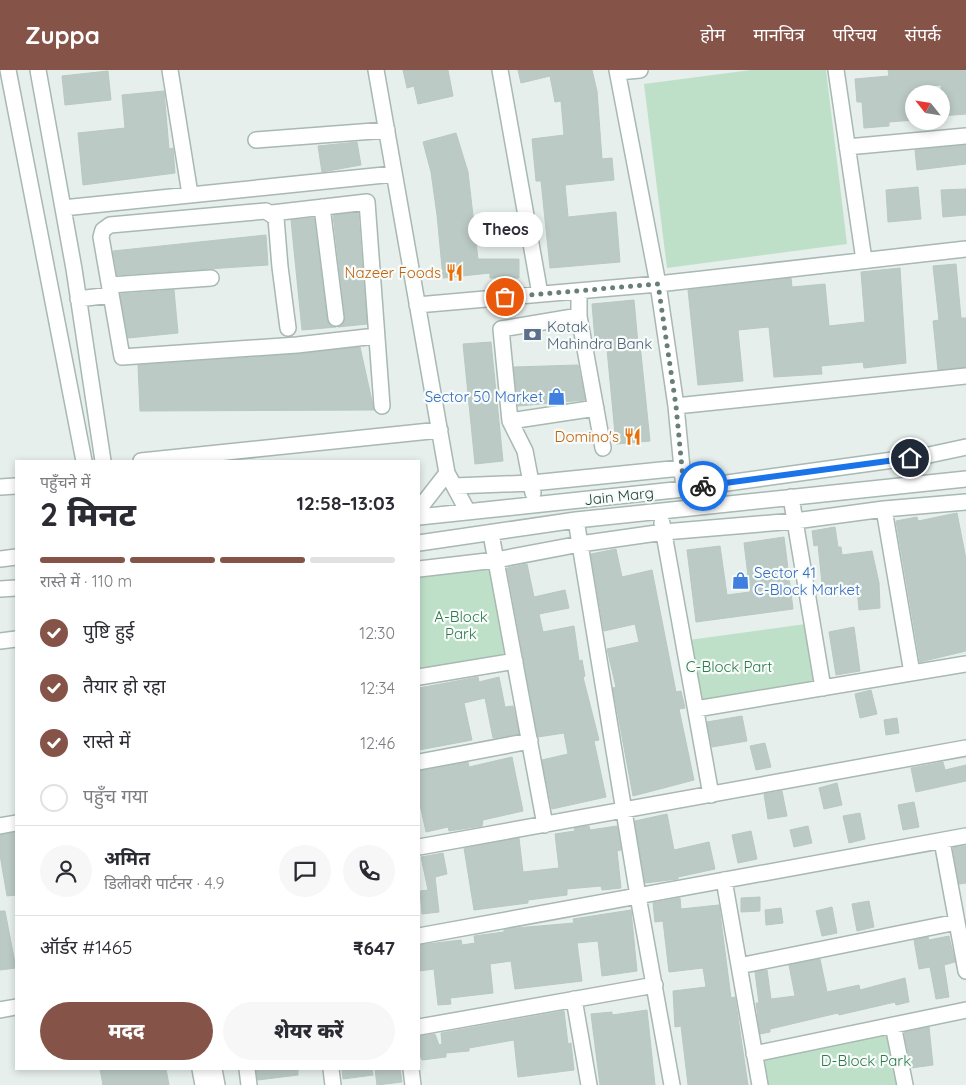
<!DOCTYPE html>
<html lang="hi">
<head>
<meta charset="utf-8">
<style>
	body { margin:0; font-family:Quicksand,"Noto Sans Devanagari",sans-serif; background:#f7f7f7; color:#2b2b33; height:100vh; display:flex; flex-direction:column; font-size:19px; white-space:nowrap }
	* { box-sizing:border-box; margin:0 }
	p { font-size:16px; color:#7c7c81 }
	.icon { flex:none; width:28px; height:28px; fill:none; stroke:currentColor; stroke-width:2; stroke-linecap:round; stroke-linejoin:round }
	.map { position:relative; flex:1; overflow:hidden }
	.panel { position:absolute; left:15px; top:390px; width:405px; height:610px; display:flex; flex-direction:column; background:#fff; border-radius:0px; box-shadow:0 2px 8px #0003 }
	.panel>* { flex:none }
	.needle { width:32px; rotate:300deg }
	.controls { position:absolute; left:905px; top:15px; display:grid; gap:10px }
	.controls a { display:grid; place-items:center; width:45px; height:45px; border-radius:50%; background:#fff; box-shadow:0 2px 8px #0003; font-size:25px }
	.pin { position:absolute; display:grid; place-items:center; width:42px; height:42px; color:#fff; margin:-21px; border:2px solid #fff; border-radius:50%; box-shadow:0 1px 5px #0007 }
	.courier { position:absolute; display:grid; place-items:center; width:50px; height:50px; margin:-25px; border:4px solid #1a73e8; border-radius:50%; background:#fff; color:#222; box-shadow:0 1px 6px #0007 }
	.bubble { position:absolute; height:35px; border-radius:18px; background:#fff; box-shadow:0 2px 8px #0003; font-size:16px; font-weight:800; line-height:35px; text-align:center }
	.head em { font-style:normal; font-weight:800 }
	.head div { display:flex; flex-direction:column-reverse }
	.head { display:flex; align-items:center; justify-content:space-between; height:85px; padding:0 25px }
	h1 { font-size:32px; font-weight:800; line-height:38px }
	.bar { display:grid; grid-template-columns:repeat(4,1fr); gap:8px 5px; align-content:center; height:60px; padding:0 25px }
	.bar i { height:6px; border-radius:4px; background:#e1e1e2 }
	.bar .selected { background:#855347 }
	.bar p { grid-column:span 4 }
	.line { display:flex; align-items:center; gap:12px; padding:0 25px; border-top:1px solid #e1e1e2 }
	.line div { flex:1 }
	.round { display:grid; place-items:center; flex:none; width:52px; height:52px; border-radius:26px; background:#f7f7f7 }
	ol { padding:0 25px; list-style:none }
	li { display:flex; align-items:center; gap:15px; height:55px }
	li p { margin-inline-start:auto }
	li .icon { padding:5px; border-radius:50%; background:#855347; color:#fff; stroke-width:4 }
	li:last-child { color:#7c7c81 }
	li i { width:28px; height:28px; border:2px solid #e1e1e2; border-radius:50% }
	.action { display:flex; gap:10px; margin-top:auto; padding:10px 25px }
	.action a { flex:1; height:58px; border-radius:30px; background:#855347; color:#fff; font-size:20px; font-weight:800; line-height:58px; text-align:center }
	.action a+a { background:#f7f7f7; color:#2b2b33 }
	header { display:flex; align-items:center; gap:30px; box-sizing:border-box; height:70px; padding:0 25px; background:#855347; color:#fff }
	header strong { font-size:24px }
	nav { display:flex; gap:28px; margin-inline-start:auto; font-size:18px }
	.map>svg:first-child { display:block }
</style>
</head>
<body>
<header>
<strong>Zuppa</strong>
<nav><a>होम</a><a>मानचित्र</a><a>परिचय</a><a>संपर्क</a></nav>
</header>
<div class="map">
<svg width="966" height="1015" viewBox="0 0 966 1015">
	<rect width="100%" height="100%" fill="#e6efeb"/>
	<path fill="#bfe0c8" d="M751,0H826L847,174L667,198L644,14Z
		M490,484L511,589L419,604V491Z
		M806,554L819,615L700,632L689,570Z
		M889,960L900,1015H762L757,985Z"/>
	<path fill="#bbcac4" stroke="#b8c9c2" d="M403,0H448L453,26L418,34L414,16L407,18Z
		M518,0H592L597,21L602,89L612,88L614,110L565,115L568,147L616,142L620,192L550,198L541,111H536L532,69L564,65L561,31L555,32L550,6L521,13Z
		M888,0H966V44L941,46V15L914,18V50L889,52V56L864,58L862,32H857L855,9L889,6Z
		M108,1L111,30L65,35L62,6Z
		M164,21L169,79L173,78L175,103L83,115L78,63L125,58L122,25Z
		M456,63L468,102L478,189H519V208H490V203L443,208L437,145L431,102L423,72Z
		M357,72L361,95L322,102L318,76Z
		M966,75V94L917,100L915,80Z
		M918,117L921,149L888,152L886,120Z
		M966,119V145L943,147L941,120Z
		M358,142L367,254L338,257L344,252L345,247L333,145Z
		M314,148L327,249L329,254L336,257L302,260L291,150Z
		M266,165L268,195L117,205L113,181Z
		M956,194L961,248H966V297L938,300L933,251L939,250L933,196Z
		M900,198L906,293L864,298L863,292L821,296L822,304L774,307L769,257L738,260L743,311L698,315L688,220L791,208L792,217L825,214L829,256L865,252L861,202Z
		M174,220L178,263L128,268L120,224Z
		M634,230L638,274H640L650,371L616,374L606,269L595,270L592,234Z
		M491,272L503,391L475,394L463,274Z
		M360,277L374,340L140,341L138,295L298,284Z
		M578,295L585,330L518,336L514,297Z
		M957,443L966,489V581L920,592L896,451L917,447L918,451Z
		M835,457L838,477H841L842,485L872,481L879,513L880,538L859,540L857,517L823,523L818,475L814,476L812,461Z
		M784,467L793,539L696,552L687,480L720,476L727,525L750,522L744,473Z
		M616,479L622,507L652,500L676,622L681,621L685,638L679,639L694,710L633,726L613,618L616,617L607,579L639,572L635,554L604,561L591,484Z
		M527,494L534,527L565,520L569,538L539,544L543,562L574,556L579,591L582,590L585,606L583,607L599,670L594,671L606,727L552,739L542,690L568,684L564,663L538,667L507,498Z
		M854,557L860,601L836,605L829,562Z
		M478,607L479,612L499,607L505,637L513,636L519,664L493,668L485,628L464,633L472,670L419,680V618Z
		M871,620L877,644L860,648L855,624Z
		M742,646L747,671L712,677L707,652Z
		M897,648L899,663L886,665L884,650Z
		M765,673L771,697L756,700L750,676Z
		M512,687L523,741L483,750L482,756L449,761L448,757L426,762L419,730V701L468,692L469,697Z
		M943,692L945,700L966,695V711L916,722L911,698Z
		M837,713L842,735L824,739L819,718Z
		M782,721L787,746L768,749L764,724Z
		M914,732L919,757L903,760L898,735Z
		M860,743L865,769L849,773L843,746Z
		M667,744L674,780L709,772L715,799L678,807V809L645,813L635,751Z
		M589,756L590,760L617,756L621,780L617,781L621,818L602,820L601,816L567,819V825L528,830V833L474,840L464,778L519,768L523,802L559,798L555,764L575,761L574,758Z
		M808,756L812,773L794,777L790,760Z
		M751,761L757,789L738,793L732,765Z
		M16,762V825L7,826L0,785V765Z
		M966,776V813L959,814L953,778Z
		M443,783L447,804L435,807L439,842L422,844L420,821L428,820L421,787Z
		M760,827V841L741,842V828Z
		M680,828L681,839L719,835L731,928L735,927L748,1015H688L681,956L675,957L673,921L706,917L703,898L669,902L663,851L655,852L653,833Z
		M869,831L874,857L857,861L852,834Z
		M832,837L837,863L822,866L816,841Z
		M781,838L783,853L766,855L765,840Z
		M631,840L637,901L602,906L598,871L577,873L582,911L515,919L511,891L490,894L493,923L450,928L451,934L438,935L434,899L419,901V875L461,870L462,875L475,873L474,866L504,862V860L516,858L574,853L573,849Z
		M0,841H5L16,898L0,900Z
		M949,866L955,892L944,895L949,927L936,929L930,897L919,899L914,870L928,867L929,870Z
		M820,889L827,922L859,915L860,920L905,908L909,932L896,935L895,932L839,945L838,943L770,959V962L760,964L756,933H759L755,902L767,900L771,929L795,926L789,895Z
		M647,940L655,1015H600L591,944L612,942V945Z
		M564,941L568,974L571,973L574,1000L518,1007L514,970L469,978V981L446,983V987L422,990L420,986V966L435,964L439,975L442,974L441,963Z
		M929,957L933,995L911,998L904,962Z
		M100,999H166L169,1015H103Z
		M256,999H298V1005L258,1010Z
		M342,999H372L373,1005L343,1009Z
		M375,999H400L402,1012L377,1015Z"/>
	<g fill="none" stroke-linecap="round" stroke-linejoin="round">
		<defs>
			<path id="minor" d="M8,0L84,391
				M38,0L74,199L103,391
				M170,0L190,124
				M376,0L447,403L468,442
				M500,0L540,224
				M617,0L658,214L676,336L684,419
				M836,0L864,190
				M618,2L640,0
				M256,70L387,60
				M847,77L966,66
				M322,137L336,248
				M63,138L394,104
				M272,143L367,132L382,336
				M110,215L211,208
				M579,221V246L603,378
				M78,229L111,225
				M417,235L658,214L966,179
				M288,258L280,197L276,148L266,141L110,155L103,160L101,167L122,287L297,275L376,266
				M676,336L966,306
				M510,351L501,259L579,246
				M141,391L440,360
				M454,416L532,413L681,398
				M0,417L16,416
				M533,423L525,381L510,351L596,338
				M791,427L823,618
				M419,439L447,403
				M884,439L912,603
				M419,447L684,419L929,385L966,377
				M576,450L638,826L672,1015
				M662,453L711,725
				M491,464L545,755
				M419,473L576,450L966,409
				M0,489L16,487
				M419,499L496,490L580,474L664,462L795,451L884,439L966,432
				M0,519L16,518
				M0,571L16,569
				M419,607L515,591
				M696,639L966,594
				M419,692L530,671
				M0,756L16,753
				M942,771L966,901
				M419,777L966,678
				M724,810L760,1015
				M419,866L966,766
				M739,896L957,852
				M574,929L589,1015
				M0,940L16,937
				M893,955L905,1015
				M419,957L655,915
				M754,984L966,940
				M200,999L203,1015
				M214,999L217,1015
				M247,999L249,1015
				M331,999L333,1015
				M411,999L413,1015"/>
		</defs>
		<use href="#minor" stroke="#a8b8b2" stroke-width="18"/>
		<use href="#minor" stroke="#fff" stroke-width="15"/>
	</g>
	<g fill="none" stroke-linecap="round" stroke-linejoin="round">
		<path stroke="#687f78" stroke-width="5" stroke-dasharray="0 9" d="M505,227L658,214L676,336L684,419L703,416"/>
		<path stroke="#1a73e8" stroke-width="6" d="M703,416L910,388"/>
	</g>
	<defs>
		<symbol id="restaurant-bare" viewBox="-9 -9 18 18"><path d="M-5-6h1v4h1v-4h1v4h1v-4h1v5L-1.5 .5V6h-2V.5L-5-1ZM5-6V6H3V1.5H1.5Q1.5-4 5-6Z" fill="#e8710a" stroke="#f7fbf9" stroke-width="2.5" paint-order="stroke"/></symbol>
		<symbol id="bank-bare" viewBox="-9 -9 18 18"><path d="M-6-4H6V4H-6ZM0-2.3a2.3 2.3 0 1 0 0 4.6a2.3 2.3 0 1 0 0-4.6Z" fill="#5c6f8a" stroke="#f7fbf9" stroke-width="2.5" paint-order="stroke"/></symbol>
		<symbol id="shop-bare" viewBox="-9 -9 18 18"><path d="M-5-2.5h2.3a2.7 3.5 0 0 1 5.4 0H5L5.5 6h-11ZM-1.5-2.5h3a1.5 2.3 0 0 0-3 0Z" fill="#3f7fe0" stroke="#f7fbf9" stroke-width="2.5" paint-order="stroke"/></symbol>
	</defs>
	<g fill-rule="evenodd">
		<use href="#restaurant-bare" x="442" y="190" width="25" height="25"/>
		<use href="#bank-bare" x="520" y="252" width="25" height="25"/>
		<use href="#shop-bare" x="544" y="314" width="25" height="25"/>
		<use href="#restaurant-bare" x="620" y="354" width="25" height="25"/>
		<use href="#shop-bare" x="728" y="498" width="25" height="25"/>
	</g>
	<g text-anchor="middle" dominant-baseline="central" stroke-width="4.5" stroke-linejoin="round" paint-order="stroke">
		<g font-size="15" fill="#c56008" stroke="#f7fbf9" text-anchor="end">
			<text x="441" y="202">Nazeer Foods</text>
			<text x="619" y="366">Domino's</text>
		</g>
		<g font-size="15" fill="#4e5e75" stroke="#f7fbf9" text-anchor="start">
			<text x="547" y="256">Kotak<tspan x="547" dy="17">Mahindra Bank</tspan></text>
		</g>
		<g font-size="15" fill="#366cbe" stroke="#f7fbf9" text-anchor="end">
			<text x="543" y="326">Sector 50 Market</text>
			<text x="754" y="502" text-anchor="start">Sector 41<tspan x="754" dy="17">C-Block Market</tspan></text>
		</g>
		<g font-size="15" fill="#24423a" stroke="#f7fbf9">
			<text transform="translate(619 426) rotate(-6)">Jain Marg</text>
		</g>
		<g font-size="15" fill="#2d7a4b" stroke="#f7fbf9">
			<text x="461" y="546">A-Block<tspan x="461" dy="17">Park</tspan></text>
			<text x="729" y="596">C-Block Part</text>
			<text x="866" y="990">D-Block Park</text>
		</g>
	</g>
</svg>
<div class="controls">
<a><svg class="needle" viewBox="-14 -14 28 28"><path d="M0-13l5 13h-10z" fill="#e53935"/><path d="M0 13l5-13h-10z" fill="#7c7c81"/></svg></a>
</div>
<div class="pin" style="left:505px;top:227px;background:#ea580c"><svg class="icon" aria-label="bag" viewBox="0 0 24 24"><path d="M5 8h14l-1 12H6zM9 8a3 3 0 0 1 6 0"/></svg></div>
<div class="pin" style="left:910px;top:388px;background:#1f2937"><svg class="icon" aria-label="home" viewBox="0 0 24 24"><path d="M3 11l9-7 9 7M6 9v11h12V9"/></svg></div>
<div class="courier" style="left:703px;top:416px"><svg class="icon" aria-label="bike" viewBox="0 0 24 24"><circle cx="6" cy="16" r="4"/><circle cx="18" cy="16" r="4"/><path d="M6 16l4-8h5l3 8M10 8l3 8H6M13 5h3"/></svg></div>
<div class="bubble" style="left:468px;top:142px;width:75px">Theos</div>
<section class="panel">
<div class="head"><div><h1>2 मिनट</h1><p>पहुँचने में</p></div><em>12:58–13:03</em></div>
<div class="bar"><i class="selected"></i><i class="selected"></i><i class="selected"></i><i></i><p>रास्ते में · 110 m</p></div>
<ol>
<li><svg class="icon" aria-label="check" viewBox="0 0 24 24"><path d="M5 12l5 5 9-10"/></svg>पुष्टि हुई<p>12:30</p></li>
<li><svg class="icon" aria-label="check" viewBox="0 0 24 24"><path d="M5 12l5 5 9-10"/></svg>तैयार हो रहा<p>12:34</p></li>
<li><svg class="icon" aria-label="check" viewBox="0 0 24 24"><path d="M5 12l5 5 9-10"/></svg>रास्ते में<p>12:46</p></li>
<li><i></i>पहुँच गया</li>
</ol>
<div class="line" style="height:90px"><a class="round"><svg class="icon" aria-label="person" viewBox="0 0 24 24"><circle cx="12" cy="8" r="4"/><path d="M4 21q1-7 8-7t8 7"/></svg></a><div><b>अमित</b><p>डिलीवरी पार्टनर · 4.9</p></div><a class="round"><svg class="icon" aria-label="chat" viewBox="0 0 24 24"><path d="M4 5h16v11H9l-5 4z"/></svg></a><a class="round"><svg class="icon" aria-label="phone" viewBox="0 0 24 24"><path d="M5 4h4l2 5-3 2q2 4 5 5l2-3 5 2v4C11 20 4 13 5 4z"/></svg></a></div>
<div class="line" style="height:65px"><div>ऑर्डर #1465</div><b>₹647</b></div>
<div class="action"><a>मदद</a><a>शेयर करें</a></div>
</section>
</div>
</body>
</html>
